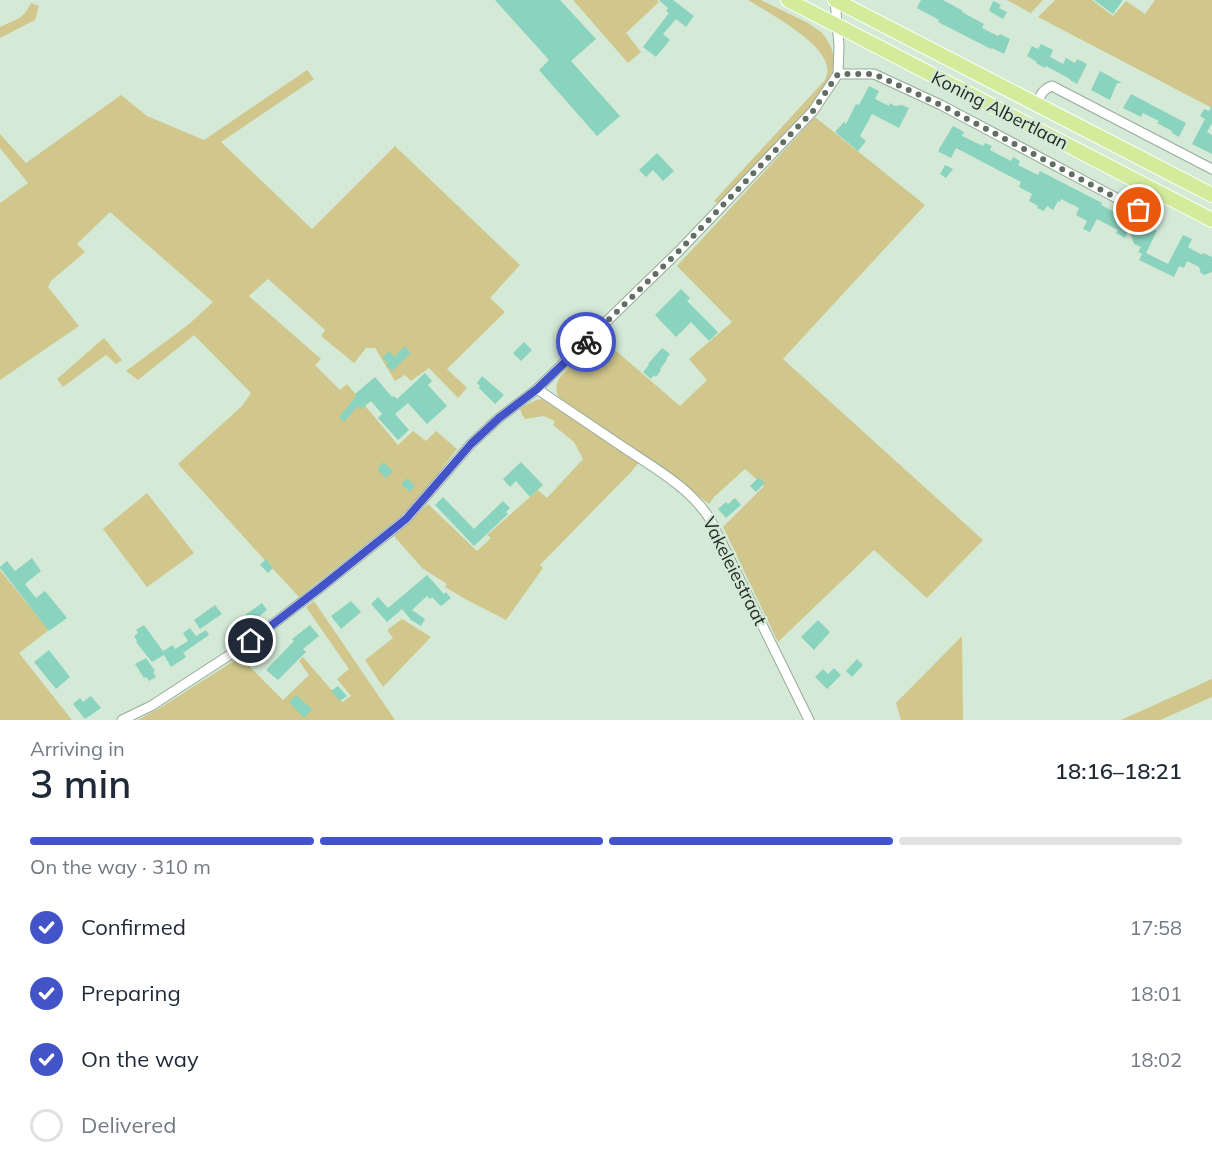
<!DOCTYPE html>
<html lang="en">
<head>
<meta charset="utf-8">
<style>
	body { margin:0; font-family:Mulish,sans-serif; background:#f6f6f7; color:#1f2937; height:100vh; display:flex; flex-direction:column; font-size:22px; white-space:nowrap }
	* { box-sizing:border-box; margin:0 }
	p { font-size:20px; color:#747a83 }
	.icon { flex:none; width:33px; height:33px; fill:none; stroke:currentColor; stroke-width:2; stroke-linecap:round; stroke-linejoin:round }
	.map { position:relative; height:720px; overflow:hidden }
	.panel { display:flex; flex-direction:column; background:#fff; flex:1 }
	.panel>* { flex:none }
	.pin { position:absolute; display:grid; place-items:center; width:51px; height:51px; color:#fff; margin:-26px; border:3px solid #fff; border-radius:50%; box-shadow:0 2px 6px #0007 }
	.courier { position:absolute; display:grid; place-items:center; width:60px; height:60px; margin:-30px; border:4px solid #4354c8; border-radius:50%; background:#fff; color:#222; box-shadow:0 2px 8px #0007 }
	.head em { font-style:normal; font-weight:600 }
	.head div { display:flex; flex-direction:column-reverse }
	.head { display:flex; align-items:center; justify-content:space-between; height:102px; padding:0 30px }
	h1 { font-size:39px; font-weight:600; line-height:45px }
	.bar { display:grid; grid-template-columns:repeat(4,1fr); gap:9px 6px; align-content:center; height:72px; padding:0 30px }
	.bar i { height:8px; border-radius:4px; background:#e0e1e3 }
	.bar .current { background:#4354c8 }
	.bar p { grid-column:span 4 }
	ol { padding:0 30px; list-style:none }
	li { display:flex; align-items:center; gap:18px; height:66px }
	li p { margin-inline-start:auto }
	li .icon { padding:6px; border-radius:50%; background:#4354c8; color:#fff; stroke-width:4 }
	li:last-child { color:#747a83 }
	li i { width:33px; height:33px; border:3px solid #e0e1e3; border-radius:50% }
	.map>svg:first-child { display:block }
</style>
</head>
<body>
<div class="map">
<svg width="1212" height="720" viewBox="0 0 1212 720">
	<rect width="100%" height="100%" fill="#d4ead7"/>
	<path fill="#d1c78c" d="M573,0H657L659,2L626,33L641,52L628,63Z
		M748,0H761L808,23L821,32L826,38L831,47L834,57L833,67L832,76L809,108L718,203L714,201L825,80C827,75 828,72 827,66C822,41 769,13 748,0Z
		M1007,0H1043L1031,13Z
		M1055,0H1092L1113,16L1126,1L1145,14L1155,0H1212V108L1038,17Z
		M31,3L39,6L35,20L0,38V27C15,20 24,19 31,3Z
		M307,70L314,79L221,142L312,229L395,146L520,265L490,298L505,312L447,369L467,388L458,398L429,368L411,381L405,375L395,381L375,348H366L354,363L321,336L325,330L268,279L249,296L321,359L315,365L340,390L347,384L398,445L413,431L426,441L436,431L457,449L430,484L401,516L299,597L261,556L178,464L242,406L251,393L194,335L138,380L126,371L188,325L213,302L110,212L77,244L85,252L51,281L48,287L79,326L0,380V203L28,183L0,148V134L26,163L121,95L147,116L204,140Z
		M815,117L925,205L783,359L983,540L927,598L874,550L778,642L723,527L764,486L745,469L714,497L709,504L644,456L631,472L540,565L543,568L506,620L467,600L445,587L447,584L422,568L394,536L428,504L477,551L491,538L487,535L538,490L547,498L583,459L574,442L553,425L555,421L543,416L525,419L522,415L520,408L536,400L542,399L596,434L602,427C591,420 566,407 559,397C556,393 556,387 557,383C561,372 590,346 600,337L680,406L707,380L689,359L732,322L677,266Z
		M104,338L122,360L116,364L106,355L63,387L57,379Z
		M147,493L194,553L147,587L103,529Z
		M0,570L49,630L19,653L72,720H0Z
		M314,601L395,720H138L163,706L240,657L283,700L309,675L299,661L303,657L342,702L351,696L337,679L349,669L306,607Z
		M402,619L431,637L383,687L365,660L393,638L387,630Z
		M962,636L963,720H901L896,703Z
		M1212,679V697L1160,720H1121Z"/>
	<path fill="#8ad3be" d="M495,0H560L596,39L571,61L620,116L597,136L539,70L549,60Z
		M659,0H673L694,16L686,27L676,19L663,34L670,40L656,57L643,47L669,13L666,11L668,8Z
		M921,0H943L963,11L962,12L984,24L982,28L998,36L1000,34L1010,39L1004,54L992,48L991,49L938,22L939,20L917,8Z
		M1094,0H1123L1113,14Z
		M993,1L1001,5L999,8L1007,12L1003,19L989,11Z
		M1041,44L1053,50L1050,57L1063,64L1066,58L1075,63L1077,59L1087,64L1077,84L1070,80V79L1046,66L1045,68L1036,63L1037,62L1027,56L1032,46L1038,49Z
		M1100,71L1122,83H1117L1110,100L1091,90Z
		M869,86L879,91L875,99L889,106L890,103L895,106L902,105L909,108L899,128L872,114L860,136L866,141L858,151L835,132L844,122L846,124L856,104L859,105Z
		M1131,94L1186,123L1179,137L1171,132L1172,131L1157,123L1159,121L1143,113L1141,117L1123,108Z
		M1212,105V123L1207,132L1212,135V154L1192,144L1205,119L1200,116L1204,109L1209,111Z
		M953,126L964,132L962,136L983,146L985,143L992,146L990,150L1011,161L1013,157L1020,161L1018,165L1038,175L1040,171L1102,203L1101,205L1124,217V214L1157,231L1146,253L1168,264L1183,235L1192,239L1188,247L1202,255L1203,253L1212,257V272L1204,275L1201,273L1199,267L1187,261L1184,268L1179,266L1174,277L1139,260L1142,254L1138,252L1141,247L1134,244L1129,228L1125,238L1116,233L1118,230L1097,219L1090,232L1083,229L1087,221L1076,215L1079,208L1061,199L1060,202L1058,201L1053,210L1047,206L1044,211L1037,208L1038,206L1029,201L1032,194L1019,187L1021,182L956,148L951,158L939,152V149Z
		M657,153L674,171L663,181L653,170L646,177L639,170Z
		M945,165L953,169L946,178L940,174Z
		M681,289L690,298L687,301L718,332L709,341L691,322L676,337L655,315Z
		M524,342L532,350L521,361L513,353Z
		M405,346L411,353L392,371L386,365L388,363L382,358L389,351L394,357Z
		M662,348L670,354L666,359L667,360L660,369L661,370L656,377L654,375L651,379L643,372L649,365L648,364Z
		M425,373L432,381L428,385L447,406L427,424L408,403L395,414L409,430L398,440L378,418L382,414L371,401L361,409L358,406L344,422L339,417L356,396L355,394L375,377L392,397L394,396L397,399Z
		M482,376L504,395L495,404L479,388L480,386L477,383Z
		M383,462L393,471L386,478L377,470Z
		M521,462L543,485L530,497L516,481L510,487L503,479Z
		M759,477L765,483L756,492L750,486Z
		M407,478L415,486L410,492L401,484Z
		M443,497L474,529L503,501L510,508L506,512L508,514L474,546L435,505Z
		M735,498L741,505L726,518L718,509L726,502L728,504Z
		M32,558L41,571L25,584L36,598L45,591L67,618L49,631L0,568V567L7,561L15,571Z
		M266,559L273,568L268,573L260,565Z
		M427,575L444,594L446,592L451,598L441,606L432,597L430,599L427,596L412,610L425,619L421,626L411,620L402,609L387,622L371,604L378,597L388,608Z
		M351,601L361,612L341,629L331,616Z
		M262,603L267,610L257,618L261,624L255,629L245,615Z
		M215,605L222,614L200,629L194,620Z
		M818,620L830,632L814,650L801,637Z
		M144,625L163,651L173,645L175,649L188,641L183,633L190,628L196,636L206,630L209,635L183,653L186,657L171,667L164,655L152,662L136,642L137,641L134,636L138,633L136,630Z
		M310,625L319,636L303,649L306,652L278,680L266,670L294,641L292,639Z
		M49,650L70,677L56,689L34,662Z
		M146,658L155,671L153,672L156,677L149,681L146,677L144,678L135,664Z
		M857,659L863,665L852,677L846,671Z
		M834,668L841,675L827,689L815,677L823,669L828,674Z
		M338,686L347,696L340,701L331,691Z
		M296,695L312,709L304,718L289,702Z
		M91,696L101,708L85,719L73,704L80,698L83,702Z"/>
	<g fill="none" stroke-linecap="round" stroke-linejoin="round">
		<defs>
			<path id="street" d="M838,74H874L941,105L1139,210
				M1036,105C1040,97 1042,89 1052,86L1212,169
				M537,389C567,409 596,429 626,449C656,469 690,488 710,519L809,720
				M122,720L151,706L251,641L320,588L406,519L471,444L499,418L537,389L679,251L813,111L838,74L839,45L835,0"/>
			<path id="primary" d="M788,0L1212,220
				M835,0L1212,195"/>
		</defs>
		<use href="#street" stroke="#96aa99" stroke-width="11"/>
		<use href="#primary" stroke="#fff" stroke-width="16"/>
		<use href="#street" stroke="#fff" stroke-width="9"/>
		<use href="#primary" stroke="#d2ec9c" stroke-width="14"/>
	</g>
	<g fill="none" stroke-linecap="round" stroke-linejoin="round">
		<path stroke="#616e63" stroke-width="6" stroke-dasharray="0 10.8" d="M586,342L679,251L813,111L838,74H874L941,105L1139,210"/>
		<path stroke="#4354c8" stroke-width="8" d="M251,641L320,588L406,519L471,444L499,418L537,389L586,342"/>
	</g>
	<g text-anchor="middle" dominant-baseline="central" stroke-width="5" stroke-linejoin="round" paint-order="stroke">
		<g font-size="18" fill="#232b24" stroke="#d4ead7">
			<text transform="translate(1000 110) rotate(27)">Koning Albertlaan</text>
			<text transform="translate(735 571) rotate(63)">Vakeleiestraat</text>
		</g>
	</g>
</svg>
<div class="pin" style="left:1139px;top:210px;background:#ea580c"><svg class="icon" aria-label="bag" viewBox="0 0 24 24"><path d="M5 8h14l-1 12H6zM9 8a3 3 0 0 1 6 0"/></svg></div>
<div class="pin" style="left:251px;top:641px;background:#1f2937"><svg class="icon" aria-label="home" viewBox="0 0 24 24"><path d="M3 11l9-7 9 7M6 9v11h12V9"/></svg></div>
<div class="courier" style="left:586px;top:342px"><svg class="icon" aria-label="bike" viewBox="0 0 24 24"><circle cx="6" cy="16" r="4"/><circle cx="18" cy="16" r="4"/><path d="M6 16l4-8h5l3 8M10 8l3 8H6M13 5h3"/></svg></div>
</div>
<section class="panel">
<div class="head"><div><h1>3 min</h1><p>Arriving in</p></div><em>18:16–18:21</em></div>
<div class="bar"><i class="current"></i><i class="current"></i><i class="current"></i><i></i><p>On the way · 310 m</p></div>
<ol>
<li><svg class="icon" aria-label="check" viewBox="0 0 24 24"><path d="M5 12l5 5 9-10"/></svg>Confirmed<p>17:58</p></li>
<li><svg class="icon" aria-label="check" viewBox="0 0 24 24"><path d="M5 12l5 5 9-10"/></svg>Preparing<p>18:01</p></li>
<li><svg class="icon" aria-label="check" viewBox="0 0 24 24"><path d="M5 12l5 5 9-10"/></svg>On the way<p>18:02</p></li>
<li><i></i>Delivered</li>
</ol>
</section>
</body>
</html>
